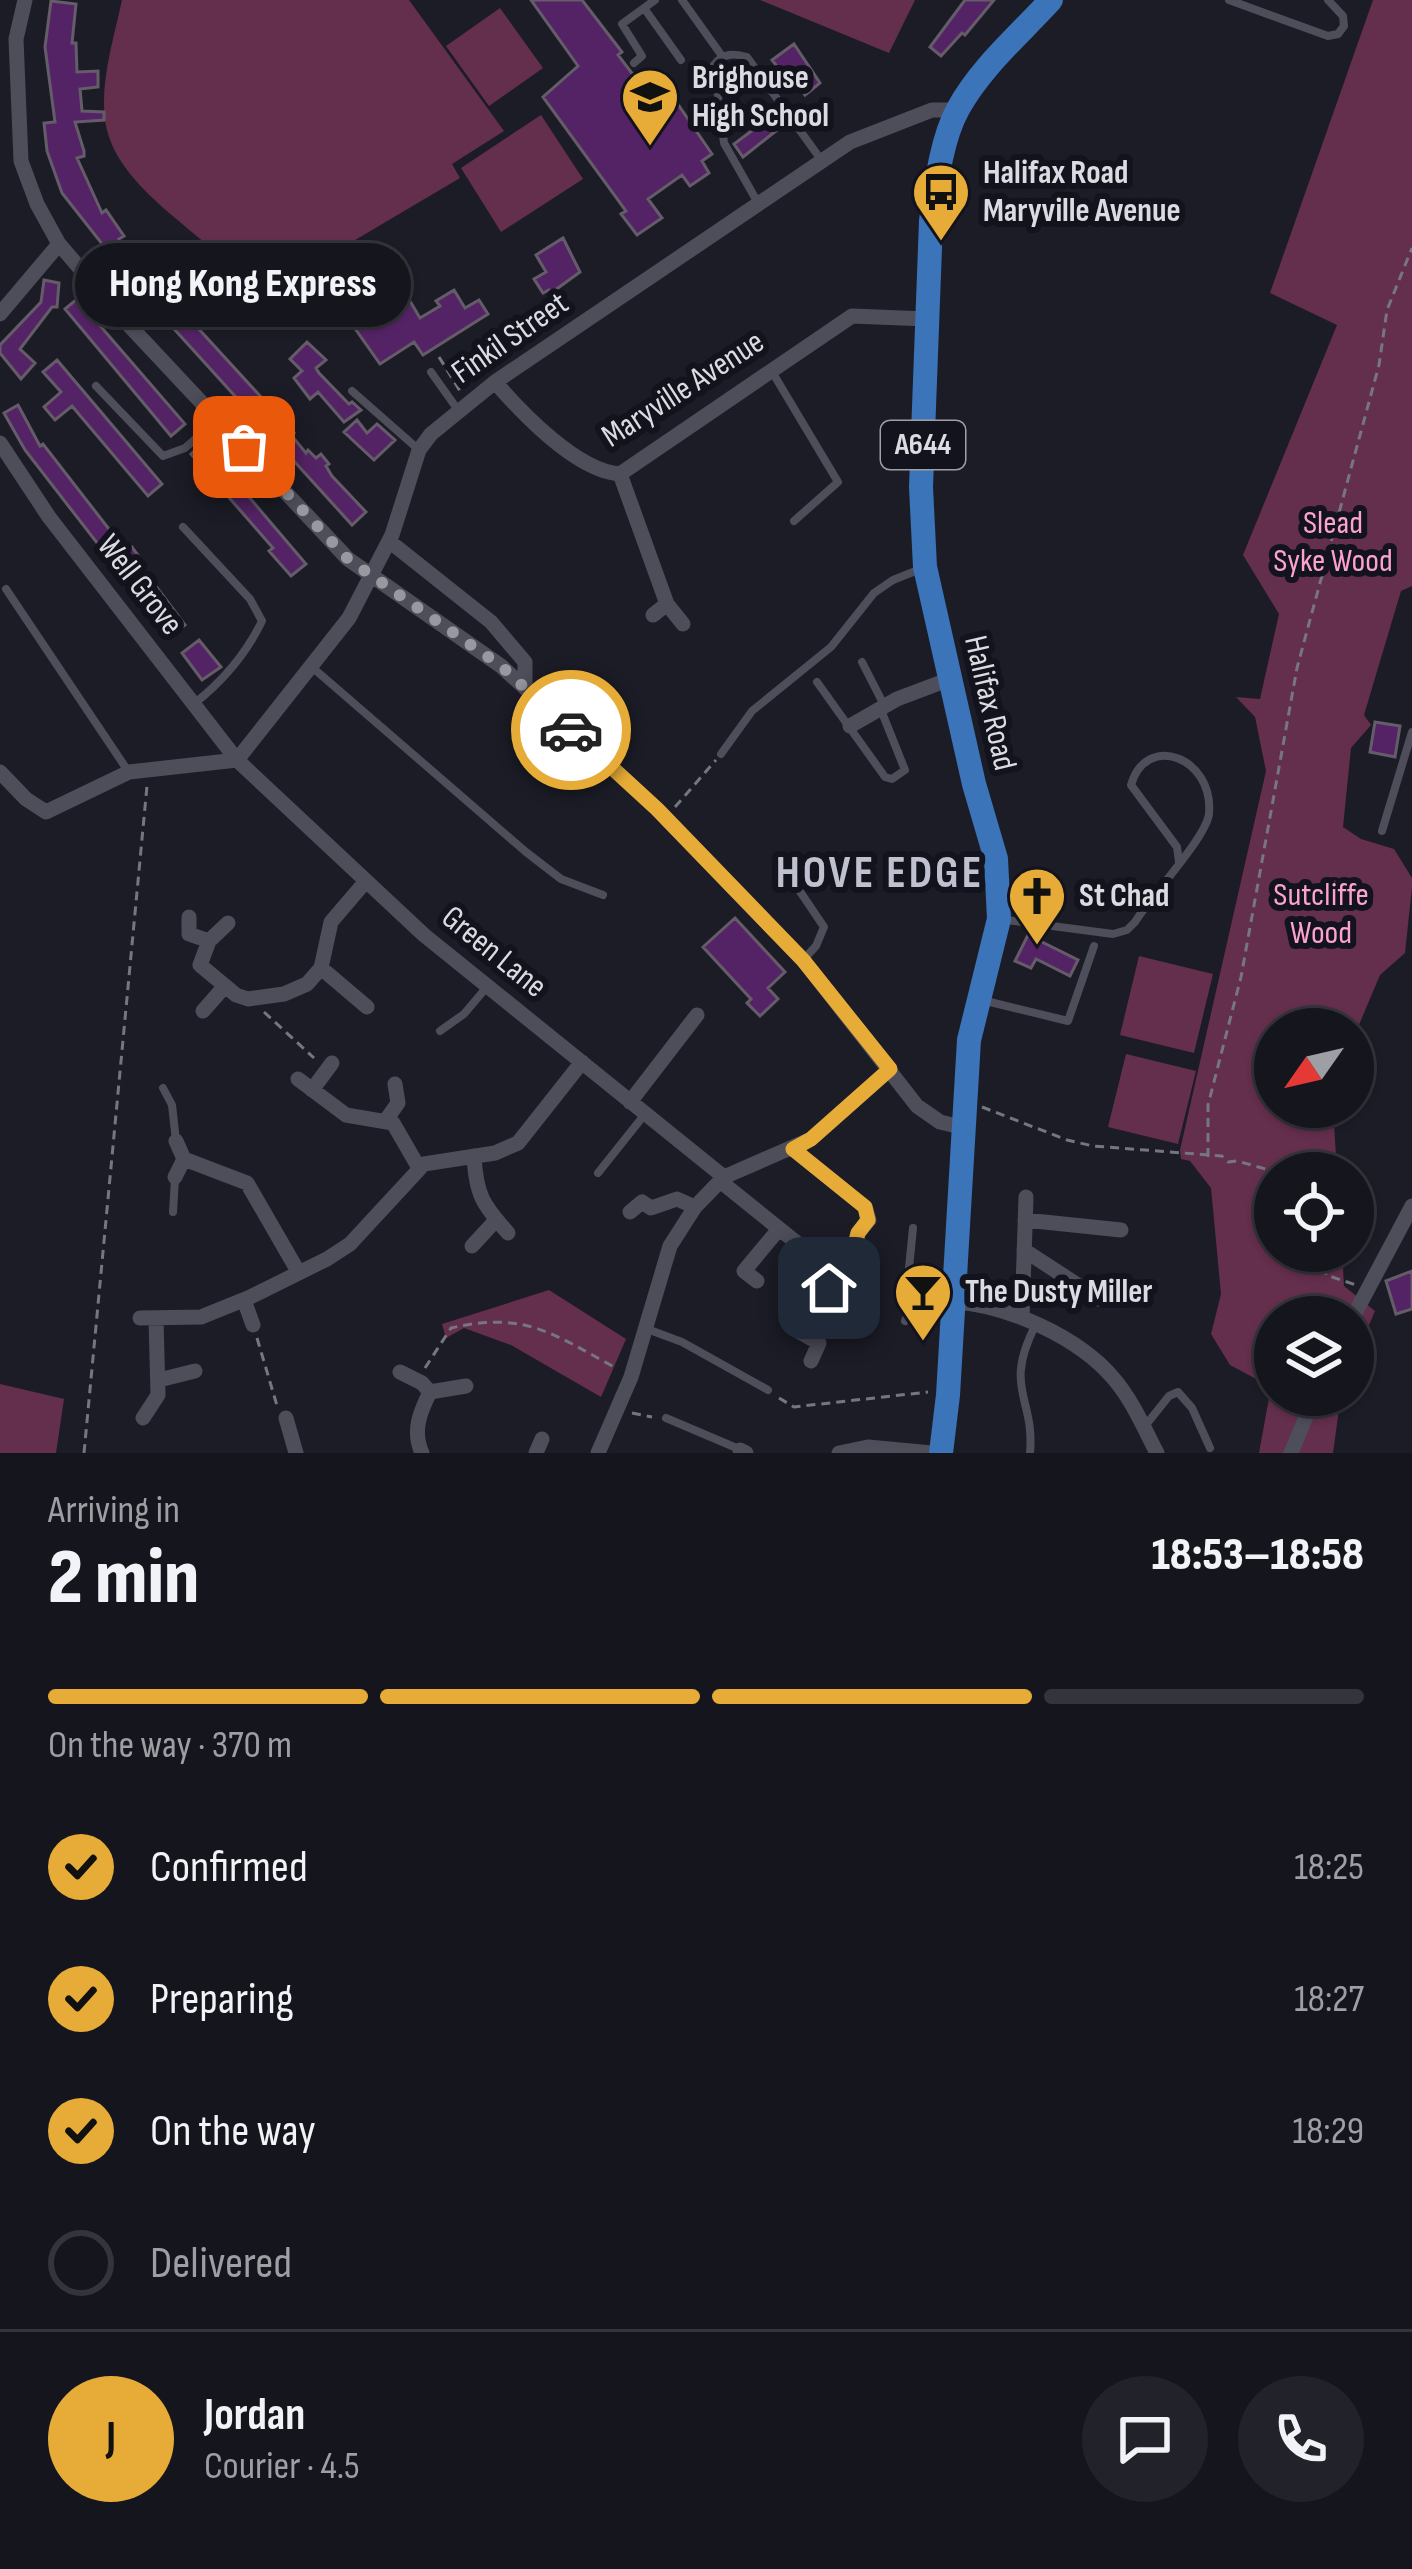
<!DOCTYPE html>
<html lang="en">
<head>
<meta charset="utf-8">
<style>
	body { margin:0; font-family:"Sofia Sans Condensed",sans-serif; background:#22222a; color:#f1f3f6; height:100vh; display:flex; flex-direction:column; font-size:45px; white-space:nowrap }
	* { box-sizing:border-box; margin:0 }
	p { font-size:39px; color:#9d9fa4 }
	.icon { flex:none; width:66px; height:66px; fill:none; stroke:currentColor; stroke-width:2; stroke-linecap:round; stroke-linejoin:round }
	.map { position:relative; height:1453px; overflow:hidden }
	.details { display:flex; flex-direction:column; background:#15151d; flex:1 }
	.details>* { flex:none }
	.needle { width:78px; rotate:236deg }
	.buttons { position:absolute; left:1254px; top:1008px; display:grid; gap:24px }
	.buttons a { display:grid; place-items:center; width:120px; height:120px; border-radius:50%; background:#15151d; box-shadow:0 3px 9px #0004,0 0 0 3px #34343b; font-size:60px }
	.pin { position:absolute; display:grid; place-items:center; width:102px; height:102px; color:#fff; margin:-51px; border-radius:24px; box-shadow:0 6px 18px #0006 }
	.courier { position:absolute; display:grid; place-items:center; width:120px; height:120px; margin:-60px; border:9px solid #e7ac37; border-radius:50%; background:#fff; color:#222; box-shadow:0 3px 15px #0007 }
	.bubble { position:absolute; height:84px; border-radius:42px; background:#15151d; box-shadow:0 3px 9px #0004,0 0 0 3px #34343b; font-size:39px; font-weight:800; line-height:84px; text-align:center }
	.overview em { font-style:normal; font-weight:800 }
	.overview div { display:flex; flex-direction:column-reverse }
	.overview { display:flex; align-items:center; justify-content:space-between; height:204px; padding:0 48px }
	h1 { font-size:78px; font-weight:800; line-height:90px }
	.bar { display:grid; grid-template-columns:repeat(4,1fr); gap:18px 12px; align-content:center; height:144px; padding:0 48px }
	.bar i { height:15px; border-radius:9px; background:#34343b }
	.bar .current { background:#e7ac37 }
	.bar p { grid-column:span 4 }
	.line { display:flex; align-items:center; gap:30px; padding:0 48px; border-top:3px solid #34343b }
	.line div { flex:1 }
	.round { display:grid; place-items:center; flex:none; width:126px; height:126px; border-radius:63px; background:#22222a }
	ol { padding:0 48px; list-style:none }
	li { display:flex; align-items:center; gap:36px; height:132px }
	li p { margin-inline-start:auto }
	li .icon { padding:12px; border-radius:50%; background:#e7ac37; color:#111; stroke-width:4 }
	li:last-child { color:#9d9fa4 }
	li i { width:66px; height:66px; border:6px solid #34343b; border-radius:50% }
	.map>svg:first-child { display:block }
</style>
</head>
<body>
<div class="map">
<svg width="1412" height="1453" viewBox="0 0 1412 1453">
	<rect width="100%" height="100%" fill="#1c1c27"/>
	<path fill="#642e4d" d="M122,0H409L504,131L452,164L460,178L291,278V302L272,316C254,295 236,273 216,253C177,216 113,178 105,120C100,80 114,38 122,0Z
		M760,0H915L889,53Z
		M1373,0H1412V586L1401,591L1364,715L1371,725L1351,748L1343,827L1361,839L1394,849L1412,878V887L1405,953L1380,975L1353,1039V1029H1275V1107H1333L1337,1173H1275V1251H1342L1344,1286L1375,1311L1353,1363V1317H1275V1395H1341L1333,1453H1259L1271,1387L1230,1365L1211,1334L1221,1294L1211,1188L1190,1161L1181,1159L1180,1150L1266,771L1255,717L1236,697L1260,699L1279,614L1243,555L1337,325L1270,293Z
		M500,8L543,68L489,106L446,46Z
		M541,115L583,179L501,232L461,168Z
		M1139,956L1213,974L1194,1053L1120,1035Z
		M1126,1054L1196,1071L1178,1144L1108,1127Z
		M549,1290L626,1339L601,1397L511,1345L464,1328L446,1338L442,1324Z
		M0,1384L64,1399L56,1453H0Z"/>
	<path fill="#542365" stroke="#645c68" stroke-width="3" d="M531,0H582L622,52L618,55L647,93L664,84L712,154L702,161L709,173L690,186L682,175L648,199L662,218L637,235L621,214L626,211L543,97L578,66Z
		M965,0H994L965,35L962,33L941,56L930,47Z
		M51,1L76,4L72,43H76L77,72L98,71V87L80,89L82,111L104,112V120L75,122L84,151V156L77,158L102,213L106,210L124,236L119,239L135,259L142,267L147,264L167,288L164,291L294,433L291,435L306,453L308,450L316,458L321,454L329,464L326,466L332,476L366,512L352,525L136,287L62,193L47,151L44,123L55,122L45,47Z
		M794,44L820,83L805,95L787,70L783,74L772,60Z
		M763,114L776,131L743,157L734,144L758,126L754,122Z
		M563,238L580,272L551,293L549,290L543,293L534,279L546,272L536,255Z
		M373,246L385,266L368,276L391,313L410,301L420,318L440,306L436,301L454,290L465,308L479,300L488,314L423,355L414,342L380,364L349,320L362,312L346,286L341,289L331,272Z
		M44,280L59,283L57,307H52L20,349L35,363L21,379L0,353V345L41,302Z
		M77,299L185,424L171,436L65,309Z
		M307,342L326,360L316,368L319,373L349,404L352,402L361,410L344,422L318,392L310,399L294,378L302,371L290,359Z
		M57,360L162,484L148,496L72,406L55,420L44,407L61,392L43,372Z
		M18,405L40,446L43,444L112,533L128,550L132,547L140,558L137,561L185,625L170,637L25,450L4,413Z
		M357,420L367,433L377,424L395,440L374,460L344,432Z
		M203,443L306,564L291,576L269,551L273,548L191,454Z
		M199,640L221,667L202,680L182,653Z
		M1375,722L1400,726L1395,757L1370,752Z
		M735,918L785,972L768,988L778,999L760,1016L747,1003L751,999L703,947Z
		M1028,935L1078,960L1070,976L1036,959L1031,968L1015,961Z
		M1412,1271V1309L1396,1314L1386,1281Z"/>
	<g fill="none" stroke-linecap="round" stroke-linejoin="round">
		<path stroke="#767680" stroke-width="3" stroke-dasharray="9 6" stroke-linecap="butt" d="M439,357L460,391
			M675,807L716,760
			M264,1012L314,1058
			M982,1107L1067,1140L1093,1146L1222,1156L1228,1162L1237,1161L1280,1173
			M1208,1157V1105L1241,977L1297,668L1379,365L1387,310L1412,248
			M1290,1173H1299
			M1322,1251L1326,1275L1356,1285
			M257,1338L278,1409
			M425,1368L451,1328C526,1311 553,1334 616,1368
			M779,1398L794,1407L928,1392
			M632,1413L652,1417
			M84,1453L147,786"/>
		<path stroke="#4e4e5b" stroke-width="8" d="M682,0L722,56
			M1229,0L1328,36L1338,34L1344,26L1343,16L1328,0
			M644,8L681,60
			M634,63L642,56L622,24L655,0
			M758,203L724,143L714,65C723,53 734,53 747,57L822,161
			M771,370L838,482L794,521
			M431,372L458,410
			M96,386L163,456L185,448L217,420
			M352,391L418,449
			M183,527L250,599L262,621C246,654 224,680 195,703
			M6,589L128,771
			M862,662L884,705
			M313,668L526,852L561,879L603,895
			M817,682L885,777L892,779L905,770L881,710
			M721,754L752,711L831,647L874,593L893,580L923,568
			M1382,831L1412,732
			M797,887L824,927L816,946L804,959
			M1006,920L1113,934L1127,930L1135,922C1150,897 1206,838 1209,814C1214,757 1146,732 1131,785L1177,847L1179,862
			M986,1001L1068,1021L1094,946
			M440,1031L464,1014L486,988
			M163,1088L172,1105L176,1141
			M598,1173L645,1114
			M173,1212L175,1178
			M913,1228L909,1268L912,1303L946,1308
			M905,1321L912,1303
			M647,1329L682,1342L768,1390
			M666,1418L739,1449
			M1145,1426L1169,1396L1178,1392L1192,1408L1210,1448
			M1030,1453C1035,1397 1003,1390 1035,1326"/>
		<path stroke="#4e4e5b" stroke-width="15" d="M25,0L16,39L21,161L37,204L59,244L127,323L348,559L501,666L657,809L803,960L917,1106L940,1122L961,1127
			M0,314L59,244
			M495,382C522,413 577,471 620,474L852,316L927,319
			M0,443L49,517L237,760L424,935L724,1177
			M620,474L667,604L683,624
			M389,541L491,622L525,662V688
			M653,615L667,604
			M850,726L897,699L950,679
			M237,760L349,618L392,535L419,450L431,434L495,382L850,142L932,110H957
			M0,772L26,799L46,812L129,772L237,760
			M189,917V934L209,941L200,965L236,995L248,999L284,994L307,984L321,968L331,922L366,881
			M209,941L228,923
			M321,968L367,1007
			M203,1011L225,986
			M298,1079L346,1115L393,1123L419,1168
			M312,1090L332,1063
			M630,1102L697,1015
			M386,1120L398,1103L395,1084
			M176,1141L184,1159L247,1183L299,1273
			M793,1149L865,1207L869,1220L858,1233L851,1262L820,1294L796,1330L819,1343L811,1361
			M474,1156C476,1195 483,1205 508,1233
			M175,1177L184,1159
			M720,1181L827,1267
			M630,1212L642,1202L651,1208L677,1199L695,1207
			M1025,1220L1121,1230
			M472,1246L496,1220
			M1024,1250L1099,1299
			M757,1281L744,1271L779,1229
			M244,1300L253,1325
			M954,1302C1007,1305 1079,1337 1114,1379C1132,1400 1144,1428 1157,1453
			M1353,1317L1412,1206
			M140,1318L201,1317L248,1298L327,1259L350,1244L424,1164L495,1153L518,1143L582,1062
			M1022,1318L1026,1197
			M400,1372L422,1383L430,1392
			M159,1380L195,1371
			M143,1418L158,1395L156,1318
			M286,1418L296,1453
			M740,1450L746,1453
			M422,1453C412,1431 420,1412 430,1392L466,1386
			M536,1453L542,1439
			M598,1453L631,1377L670,1246L695,1207L724,1177L811,1139L890,1069
			M839,1453L868,1447L932,1453
			M1291,1453L1315,1395"/>
		<path stroke="#3b74b9" stroke-width="24" d="M941,1453L948,1395L969,1040L999,919L996,859L974,784L925,567L921,487L931,221C936,186 941,140 958,109C980,68 1020,34 1051,0"/>
	</g>
	<g fill="none" stroke-linecap="round" stroke-linejoin="round">
		<path stroke="#9898a1" stroke-width="12" stroke-dasharray="0 21.6" d="M244,447L348,559L501,666L571,730"/>
		<path stroke="#e7ac37" stroke-width="15" d="M571,730L657,809L803,960L890,1069L811,1139L793,1149L865,1207L868,1220L858,1233L851,1262L829,1288"/>
	</g>
	<defs>
		<symbol id="school-pin" viewBox="-11 -11 22 30"><path d="M0 17L-7.5 6A9.5 9.5 0 1 1 7.5 6Z" fill="#e7ac37" stroke="#13131d"/><path d="M0-5L7-2L0 1L-7-2ZM-4 1L0 2.5L4 1V4Q0 6-4 4Z" fill="#111"/></symbol>
		<symbol id="bus-pin" viewBox="-11 -11 22 30"><path d="M0 17L-7.5 6A9.5 9.5 0 1 1 7.5 6Z" fill="#e7ac37" stroke="#13131d"/><path d="M-5-6H5V4H4V6H2V4H-2V6H-4V4H-5ZM-3.5-4V0h7V-4ZM-3.5 1.2v1.5H-2V1.2ZM2 1.2v1.5H3.5V1.2Z" fill="#111"/></symbol>
		<symbol id="church-pin" viewBox="-11 -11 22 30"><path d="M0 17L-7.5 6A9.5 9.5 0 1 1 7.5 6Z" fill="#e7ac37" stroke="#13131d"/><path d="M-1.2-6h2.4v3.5h3.3v2.4h-3.3V6h-2.4V-.1h-3.3v-2.4h3.3Z" fill="#111"/></symbol>
		<symbol id="bar-pin" viewBox="-11 -11 22 30"><path d="M0 17L-7.5 6A9.5 9.5 0 1 1 7.5 6Z" fill="#e7ac37" stroke="#13131d"/><path d="M-6-5H6L.8 .8V4.5H3.5V6h-7V4.5H-.8V.8Z" fill="#111"/></symbol>
	</defs>
	<g fill-rule="evenodd">
		<use href="#school-pin" x="617" y="64" width="66" height="90"/>
		<use href="#bus-pin" x="908" y="159" width="66" height="90"/>
		<use href="#church-pin" x="1004" y="863" width="66" height="90"/>
		<use href="#bar-pin" x="890" y="1259" width="66" height="90"/>
	</g>
	<g text-anchor="middle" dominant-baseline="central" stroke-width="12" stroke-linejoin="round" paint-order="stroke">
		<rect fill="#13131d" stroke="#9f9fa7" stroke-width="3" x="881" y="421" width="84" height="48" rx="9"/>
		<g font-size="30" font-weight="bold" fill="#dbdbe2">
			<text x="923" y="445">A644</text>
		</g>
		<g font-size="33" font-weight="bold" fill="#dbdbe2" stroke="#13131d" text-anchor="start">
			<text x="692" y="78">Brighouse<tspan x="692" dy="38">High School</tspan></text>
			<text x="983" y="173">Halifax Road<tspan x="983" dy="38">Maryville Avenue</tspan></text>
			<text x="1079" y="896">St Chad</text>
			<text x="965" y="1292">The Dusty Miller</text>
		</g>
		<g font-size="33" fill="#dbdbe2" stroke="#13131d">
			<text transform="translate(510 338) rotate(-35)">Finkil Street</text>
			<text transform="translate(683 389) rotate(-33)">Maryville Avenue</text>
			<text transform="translate(140 585) rotate(52)">Well Grove</text>
			<text transform="translate(990 703) rotate(77)">Halifax Road</text>
			<text transform="translate(494 952) rotate(39)">Green Lane</text>
		</g>
		<g font-size="33" fill="#fba2d1" stroke="#13131d">
			<text x="1333" y="523">Slead<tspan x="1333" dy="38">Syke Wood</tspan></text>
			<text x="1321" y="895">Sutcliffe<tspan x="1321" dy="38">Wood</tspan></text>
		</g>
		<g font-size="45" font-weight="bold" letter-spacing="3" fill="#c0c1cf" stroke="#13131d">
			<text x="880" y="873">HOVE EDGE</text>
		</g>
	</g>
</svg>
<div class="buttons">
<a><svg class="needle" viewBox="-14 -14 28 28"><path d="M0-13l5 13h-10z" fill="#e53935"/><path d="M0 13l5-13h-10z" fill="#9d9fa4"/></svg></a>
<a><svg class="icon" aria-label="locate" viewBox="0 0 24 24"><circle cx="12" cy="12" r="6"/><path d="M12 2v4M12 18v4M2 12h4M18 12h4"/></svg></a>
<a><svg class="icon" aria-label="layers" viewBox="0 0 24 24"><path d="M12 4l9 5-9 5-9-5zM3 14l9 5 9-5"/></svg></a>
</div>
<div class="pin" style="left:244px;top:447px;background:#ea580c"><svg class="icon" aria-label="bag" viewBox="0 0 24 24"><path d="M5 8h14l-1 12H6zM9 8a3 3 0 0 1 6 0"/></svg></div>
<div class="pin" style="left:829px;top:1288px;background:#1f2937"><svg class="icon" aria-label="home" viewBox="0 0 24 24"><path d="M3 11l9-7 9 7M6 9v11h12V9"/></svg></div>
<div class="courier" style="left:571px;top:730px"><svg class="icon" aria-label="car" viewBox="0 0 24 24"><path d="M5 17H2v-5l4-1 3-4h7l3 4 3 1v5h-3M9 17h6M6 11h13"/><circle cx="7" cy="17" r="2"/><circle cx="17" cy="17" r="2"/></svg></div>
<div class="bubble" style="left:75px;top:243px;width:336px">Hong Kong Express</div>
</div>
<section class="details">
<div class="overview"><div><h1>2 min</h1><p>Arriving in</p></div><em>18:53–18:58</em></div>
<div class="bar"><i class="current"></i><i class="current"></i><i class="current"></i><i></i><p>On the way · 370 m</p></div>
<ol>
<li><svg class="icon" aria-label="check" viewBox="0 0 24 24"><path d="M5 12l5 5 9-10"/></svg>Confirmed<p>18:25</p></li>
<li><svg class="icon" aria-label="check" viewBox="0 0 24 24"><path d="M5 12l5 5 9-10"/></svg>Preparing<p>18:27</p></li>
<li><svg class="icon" aria-label="check" viewBox="0 0 24 24"><path d="M5 12l5 5 9-10"/></svg>On the way<p>18:29</p></li>
<li><i></i>Delivered</li>
</ol>
<div class="line" style="height:216px"><b class="round" style="background:#e7ac37;color:#111">J</b><div><b>Jordan</b><p>Courier · 4.5</p></div><a class="round"><svg class="icon" aria-label="chat" viewBox="0 0 24 24"><path d="M4 5h16v11H9l-5 4z"/></svg></a><a class="round"><svg class="icon" aria-label="phone" viewBox="0 0 24 24"><path d="M5 4h4l2 5-3 2q2 4 5 5l2-3 5 2v4C11 20 4 13 5 4z"/></svg></a></div>
</section>
</body>
</html>
